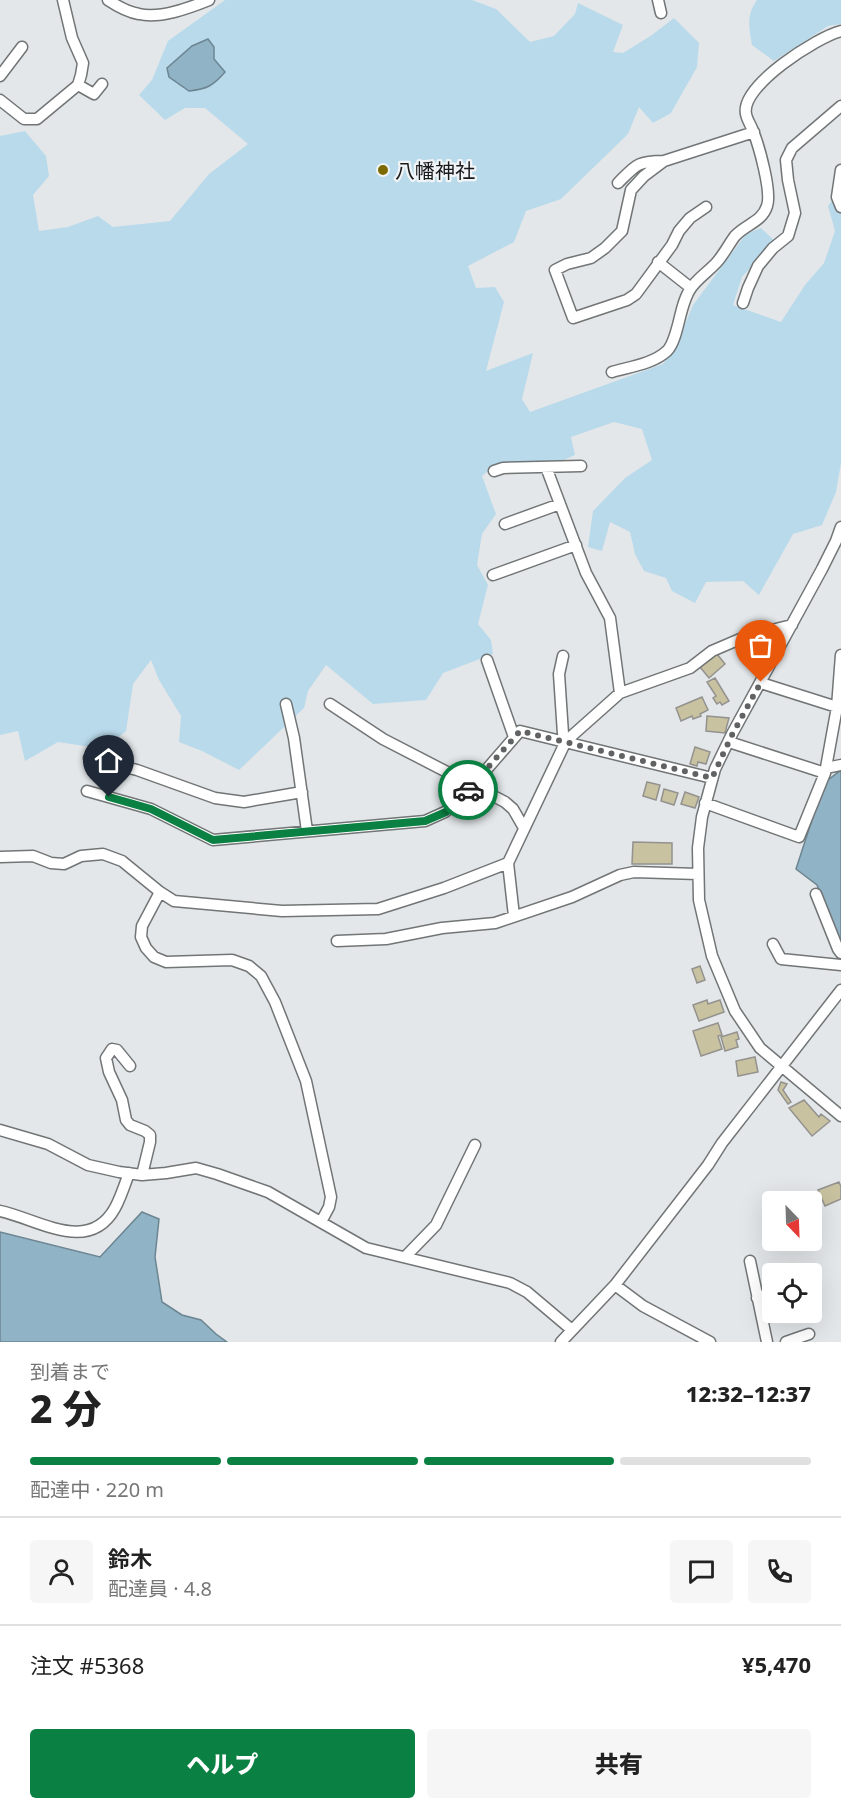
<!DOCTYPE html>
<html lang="ja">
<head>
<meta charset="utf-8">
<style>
	body { margin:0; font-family:"Noto Sans","Noto Sans JP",sans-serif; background:#f6f6f6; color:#222; height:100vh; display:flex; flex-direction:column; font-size:22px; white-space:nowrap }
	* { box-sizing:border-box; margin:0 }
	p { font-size:20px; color:#767676 }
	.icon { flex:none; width:33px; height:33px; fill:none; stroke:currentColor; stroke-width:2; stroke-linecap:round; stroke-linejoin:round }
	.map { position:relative; height:1342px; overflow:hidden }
	.panel { display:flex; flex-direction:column; background:#fff; flex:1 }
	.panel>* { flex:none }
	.needle { width:39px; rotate:157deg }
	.controls { position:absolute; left:762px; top:1191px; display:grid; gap:12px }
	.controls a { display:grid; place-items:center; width:60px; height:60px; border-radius:6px; background:#fff; box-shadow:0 6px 24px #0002; font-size:30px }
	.pin { position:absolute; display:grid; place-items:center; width:51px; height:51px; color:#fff; margin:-62px -26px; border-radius:50% 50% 50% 0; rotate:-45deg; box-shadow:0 0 6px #0007 }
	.pin .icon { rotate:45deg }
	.courier { position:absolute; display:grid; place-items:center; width:60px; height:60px; margin:-30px; border:4px solid #0b8043; border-radius:50%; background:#fff; color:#222; box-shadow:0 2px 8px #0007 }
	.summary em { font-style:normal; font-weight:800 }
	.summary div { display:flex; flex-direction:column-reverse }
	.summary { display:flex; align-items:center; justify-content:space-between; height:102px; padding:0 30px }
	h1 { font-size:39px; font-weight:800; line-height:45px }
	.bar { display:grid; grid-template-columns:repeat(4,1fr); gap:9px 6px; align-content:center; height:72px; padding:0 30px }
	.bar i { height:8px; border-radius:4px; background:#e0e0e0 }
	.bar .selected { background:#0b8043 }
	.bar p { grid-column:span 4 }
	.line { display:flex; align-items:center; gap:15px; padding:0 30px; border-top:2px solid #e0e0e0 }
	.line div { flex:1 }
	.round { display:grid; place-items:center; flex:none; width:63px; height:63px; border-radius:6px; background:#f6f6f6 }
	.action { display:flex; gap:12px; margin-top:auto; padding:12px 30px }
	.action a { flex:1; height:69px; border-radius:6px; background:#0b8043; color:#fff; font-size:24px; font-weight:800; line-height:69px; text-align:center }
	.action a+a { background:#f6f6f6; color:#222 }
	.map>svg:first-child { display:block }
</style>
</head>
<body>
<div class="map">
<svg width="841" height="1342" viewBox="0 0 841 1342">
	<rect width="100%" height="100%" fill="#e3e7e9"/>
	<path fill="#b9daeb" d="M225,0H472L496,9L530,42L554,36L575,14L578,3L623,25L613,52L623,53L652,35L674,18L699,43L697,67L671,113L653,123L639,107L628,134L561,199L526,211L514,242L468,266L476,288L495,287L504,302L486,371L533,353L522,399L530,412L663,364L678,341L693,305L746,234L761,228L775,241L742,277L733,305L781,322L805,285L824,263L835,231L828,206L841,188V463L836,492L822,525L793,534L759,595L743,581L706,582L695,603L672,591L666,578L644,571L635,554L630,532L610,522L602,551L588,547L593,511L625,478L652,460L642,429L614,422L571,437L575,455L552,465L496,464L482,476L496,514L482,534L477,565L488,585L478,624L491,640L493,654L443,673L426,700L373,704L326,665L308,691L304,708L239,770L202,751L179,742L181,716L159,680L151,660L133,684L126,731L104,749L58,742L25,761L18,731L0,735V136L25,131L46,156L49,176L33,195L39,231L68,227L98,216L113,227L170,221L209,174L248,144L205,108H185L165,120L139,95L152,80L168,41Z
		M757,0H841V24L828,26L774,61L752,45C749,28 746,15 757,0Z"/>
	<path fill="#90b3c5" stroke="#6c8592" stroke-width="1.5" d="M208,39L214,47V59L225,72C213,86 207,89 189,91L169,77L167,68L192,46Z
		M841,770V944L817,885L796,869L824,783Z
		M142,1212L159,1219L155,1257L162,1302L182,1315L201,1320L216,1334L227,1342H0V1232L100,1257Z"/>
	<path fill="#c9c2a0" stroke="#93928f" stroke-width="1.5" d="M717,654L725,664L709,678L700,667Z
		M715,678L729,701L722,705L720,702L717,704L713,698L716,696L707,682Z
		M702,697L708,710L700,714L701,716L693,719L692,716L681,721L676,708Z
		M707,716L729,718L725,733L706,731Z
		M695,747L710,752L706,764L698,762L697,766L690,764Z
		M647,782L660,785L656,800L643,796Z
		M664,789L678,793L674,805L661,801Z
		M685,792L699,797L695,808L681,804Z
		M633,842L672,843V864H632Z
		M700,966L705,980L697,983L692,969Z
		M707,1000L708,1004L720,1000L724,1012L699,1021L693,1005Z
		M718,1023L722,1035L718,1036L722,1049L701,1056L693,1031Z
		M737,1032L739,1039L736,1040L738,1047L725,1051L721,1037Z
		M755,1057L758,1072L738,1076L736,1061Z
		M781,1082L787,1084L783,1090L791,1102L788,1104L778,1090Z
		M804,1100L819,1117L821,1114L830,1121L812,1136L789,1108Z
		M839,1182L841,1187V1199L825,1206L818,1190Z"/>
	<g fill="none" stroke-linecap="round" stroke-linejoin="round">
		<defs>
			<path id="minor" d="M108,0C117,6 128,12 139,14C160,19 189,8 209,0
				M658,0L661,13
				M0,76L22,47
				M78,85L94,94L102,84
				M0,100L24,119H37L78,85L81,75L83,63L72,38L63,0
				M841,170L837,197L841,207
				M618,183C636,165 637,161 664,161
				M706,207L690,218L679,231L672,245L636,294L627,300L573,318L555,270L567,264L591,258L605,248L622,231L631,190L644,176L664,161L754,132
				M658,262L691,288
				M743,303L748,288L758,266L773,248L788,236L795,213L788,180L786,160L792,148L841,106
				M612,372C629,367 653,364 667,351C679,339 679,304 691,288C698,278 709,271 717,262C724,254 729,244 735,236C746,224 762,222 767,206C772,192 759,146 753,131C751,125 747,120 746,114C740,86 817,37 841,31
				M546,467L586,573L610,618L620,693
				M494,471L503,468L581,466
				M505,524L560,504
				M841,527L836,541L822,569L732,734L715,769L702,817L698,848L699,900L712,956L735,1011L760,1048L841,1116
				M493,575L576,545
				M563,656L559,674L563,734L566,741
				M487,660L514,737
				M761,683L837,707H841
				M286,704L294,738L307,831
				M330,704L383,739L505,802L513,809L524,828
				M729,742L825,773
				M89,758L137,770L215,798L244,802L302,792
				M826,768L841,765
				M87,791L151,809L213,840L425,821L445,812L473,785L520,731L712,778
				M705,803L799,837L825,773L837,707L841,655
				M0,857L33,856L51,863L64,864L81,856L103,854L122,861L160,892L174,901L282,911L378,909L444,888L508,863
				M160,892L142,926L141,937L146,948L154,957L166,962L232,960L249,966L261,976L275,1002L306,1081L331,1197L329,1207L321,1222
				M816,894L838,949L841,953
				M514,916L508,863L566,741L620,693L690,668L712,651L747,636L792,625
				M337,941L386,939L442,928L495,923L572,897L620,875L634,872L698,874
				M773,944L781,959L841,965
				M130,1066L117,1050L112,1049L106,1058L109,1072L122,1100L126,1120L130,1125L145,1131L150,1135V1142L142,1175
				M0,1130L48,1144L88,1165L119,1172L142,1175L166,1173L196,1168L217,1174L268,1192L366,1248L510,1283L527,1292L572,1330
				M0,1211C38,1219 89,1255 115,1208C121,1197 125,1184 129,1173
				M405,1257L436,1225L475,1145
				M750,1261L767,1342
				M615,1285L643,1306L710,1342
				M757,1298L772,1292
				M561,1342L615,1285L708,1165L722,1143L841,990
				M786,1342L809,1334"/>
		</defs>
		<use href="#minor" stroke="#717576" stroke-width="13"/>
		<use href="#minor" stroke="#fff" stroke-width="10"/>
	</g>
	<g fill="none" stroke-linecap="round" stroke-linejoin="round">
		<path stroke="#606263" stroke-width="6" stroke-dasharray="0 10.8" d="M468,790L520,731L712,778L732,735L761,682"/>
		<path stroke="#0b8043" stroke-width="8" d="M109,797L151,809L213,840L425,821L446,812L468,790"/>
	</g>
	<circle fill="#7c6a01" stroke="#f0f4f6" stroke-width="2" cx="383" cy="170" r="6"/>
	<g text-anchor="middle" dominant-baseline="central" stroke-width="4.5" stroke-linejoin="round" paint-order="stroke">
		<g font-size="20" fill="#191a1b" stroke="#f0f4f6" text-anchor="start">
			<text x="395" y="170">八幡神社</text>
		</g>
	</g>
</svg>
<div class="controls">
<a><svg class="needle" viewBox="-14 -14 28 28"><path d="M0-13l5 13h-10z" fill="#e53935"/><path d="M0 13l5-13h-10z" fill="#767676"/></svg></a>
<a><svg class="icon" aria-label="locate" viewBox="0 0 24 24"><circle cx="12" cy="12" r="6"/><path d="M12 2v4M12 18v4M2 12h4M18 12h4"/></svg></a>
</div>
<div class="pin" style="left:761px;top:682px;background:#ea580c"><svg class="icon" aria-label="bag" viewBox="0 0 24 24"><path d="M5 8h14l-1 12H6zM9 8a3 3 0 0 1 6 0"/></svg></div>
<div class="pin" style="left:109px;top:797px;background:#1f2937"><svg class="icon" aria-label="home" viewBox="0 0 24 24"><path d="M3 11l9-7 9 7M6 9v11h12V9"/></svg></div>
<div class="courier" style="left:468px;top:790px"><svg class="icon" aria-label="car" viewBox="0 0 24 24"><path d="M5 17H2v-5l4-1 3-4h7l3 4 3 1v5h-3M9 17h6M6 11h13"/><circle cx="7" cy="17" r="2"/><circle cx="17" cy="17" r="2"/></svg></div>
</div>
<section class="panel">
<div class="summary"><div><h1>2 分</h1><p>到着まで</p></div><em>12:32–12:37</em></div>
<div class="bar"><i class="selected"></i><i class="selected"></i><i class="selected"></i><i></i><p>配達中 · 220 m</p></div>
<div class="line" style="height:108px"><a class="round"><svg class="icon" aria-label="person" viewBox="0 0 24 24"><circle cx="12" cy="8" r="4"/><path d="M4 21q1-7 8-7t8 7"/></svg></a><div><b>鈴木</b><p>配達員 · 4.8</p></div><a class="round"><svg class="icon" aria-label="chat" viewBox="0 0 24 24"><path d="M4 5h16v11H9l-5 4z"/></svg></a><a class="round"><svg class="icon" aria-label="phone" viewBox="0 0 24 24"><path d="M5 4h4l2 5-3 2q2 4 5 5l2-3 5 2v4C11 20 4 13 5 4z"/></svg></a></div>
<div class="line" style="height:78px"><div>注文 #5368</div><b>¥5,470</b></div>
<div class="action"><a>ヘルプ</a><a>共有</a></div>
</section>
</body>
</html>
